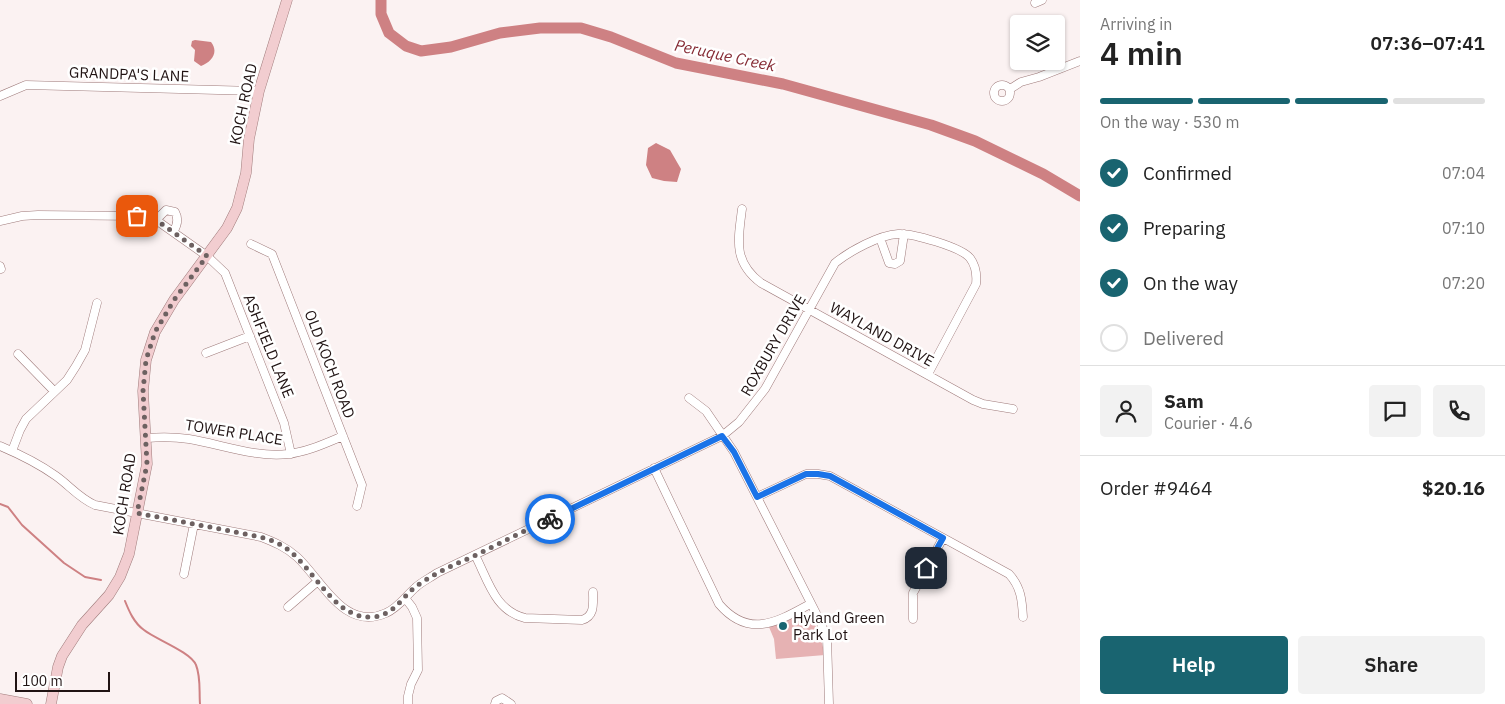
<!DOCTYPE html>
<html lang="en">
<head>
<meta charset="utf-8">
<style>
	body { margin:0; font-family:"IBM Plex Sans",sans-serif; background:#f2f2f2; color:#222; height:100vh; display:flex; flex-direction:column; font-size:19px; white-space:nowrap }
	* { box-sizing:border-box; margin:0 }
	p { font-size:16px; color:#767676 }
	.icon { flex:none; width:28px; height:28px; fill:none; stroke:currentColor; stroke-width:2; stroke-linecap:round; stroke-linejoin:round }
	.map { position:relative; flex:1; overflow:hidden }
	.sheet { display:flex; flex-direction:column; background:#fff; width:425px }
	.sheet>* { flex:none }
	.fabs { position:absolute; left:1010px; top:15px; display:grid; gap:10px }
	.fabs a { display:grid; place-items:center; width:55px; height:55px; border-radius:5px; background:#fff; box-shadow:0 1px 4px #0004; font-size:25px }
	.scale { position:absolute; left:15px; bottom:12px; width:95px; box-sizing:border-box; padding-left:5px; border:2px solid #201313; border-top:0; font-size:14px; line-height:18px; white-space:nowrap; color:#201313; -webkit-text-stroke:4px #fff; paint-order:stroke }
	.pin { position:absolute; display:grid; place-items:center; width:42px; height:42px; color:#fff; margin:-21px; border-radius:10px; box-shadow:0 2px 8px #0006 }
	.courier { position:absolute; display:grid; place-items:center; width:50px; height:50px; margin:-25px; border:4px solid #1a73e8; border-radius:50%; background:#fff; color:#222; box-shadow:0 1px 6px #0007 }
	.head em { font-style:normal; font-weight:600 }
	.head div { display:flex; flex-direction:column-reverse }
	.head { display:flex; align-items:center; justify-content:space-between; height:85px; padding:0 20px }
	h1 { font-size:32px; font-weight:600; line-height:38px }
	.bar { display:grid; grid-template-columns:repeat(4,1fr); gap:8px 5px; align-content:center; height:60px; padding:0 20px }
	.bar i { height:6px; border-radius:4px; background:#e0e0e0 }
	.bar .current { background:#196470 }
	.bar p { grid-column:span 4 }
	.line { display:flex; align-items:center; gap:12px; padding:0 20px; border-top:1px solid #e0e0e0 }
	.line div { flex:1 }
	.round { display:grid; place-items:center; flex:none; width:52px; height:52px; border-radius:5px; background:#f2f2f2 }
	ol { padding:0 20px; list-style:none }
	li { display:flex; align-items:center; gap:15px; height:55px }
	li p { margin-inline-start:auto }
	li .icon { padding:5px; border-radius:50%; background:#196470; color:#fff; stroke-width:4 }
	li:last-child { color:#767676 }
	li i { width:28px; height:28px; border:2px solid #e0e0e0; border-radius:50% }
	.action { display:flex; gap:10px; margin-top:auto; padding:10px 20px }
	.action a { flex:1; height:58px; border-radius:5px; background:#196470; color:#fff; font-size:20px; font-weight:600; line-height:58px; text-align:center }
	.action a+a { background:#f2f2f2; color:#222 }
	main { display:flex; flex:1; min-height:0 }
	.map>svg:first-child { display:block }
</style>
</head>
<body>
<main>
<div class="map">
<svg width="1080" height="704" viewBox="0 0 1080 704">
	<rect width="100%" height="100%" fill="#fbf2f2"/>
	<path fill="#e6b2b3" d="M802,613L809,615L819,632L825,655L776,659L774,639L769,627Z"/>
	<path fill="#ce8183" d="M195,40L211,42C219,52 212,62 201,66L194,61L195,50L191,46L192,41Z
		M656,143L670,150L681,169L677,182L664,181L652,178L646,165L648,148Z"/>
	<g fill="none" stroke-linecap="round" stroke-linejoin="round">
		<path stroke="#ce8183" stroke-width="2" d="M0,504L8,507L22,525L64,563L85,577L101,580
			M125,601C129,611 134,623 144,630C155,639 191,652 196,665C201,677 199,692 200,704"/>
		<path stroke="#ce8183" stroke-width="11" d="M381,0V14L389,33L406,46L421,51L451,47L500,33L540,28H581L611,37L676,63L783,84L931,125L975,141L1043,174L1080,196"/>
		<defs>
			<path id="street" d="M1035,3L1042,0
				M994 93a8 8 0 1 1 16 0a8 8 0 1 1-16 0Z
				M1010,89L1021,82L1039,77L1080,61
				M0,96L26,85L259,91
				M742,209C738,240 733,262 761,283L973,400L983,404L1013,409
				M156,220L166,210L175,212C179,219 177,226 173,232
				M0,221L22,216L38,215L137,216L156,220L207,256L225,273L284,423L291,454
				M880,238L889,263L895,264L900,261L904,234
				M251,244L272,254L362,485L357,506
				M0,266L1,269
				M206,353L250,336
				M18,354L54,391
				M689,398L706,411L734,452L820,621L827,638L829,704
				M147,438C161,437 175,437 189,439C220,444 257,458 288,454C307,452 326,443 343,436
				M0,446C19,454 39,464 56,476C70,486 79,498 95,505L261,537C274,542 286,547 297,557C322,580 344,632 386,613C398,608 405,597 415,588C421,582 430,578 437,573L722,436L739,422L765,389L835,263C850,251 879,235 898,234C912,233 961,247 970,258C976,266 977,275 976,284L928,374
				M12,451L20,430L26,419L67,380L76,366L85,350L97,303
				M654,468L719,604C749,639 777,622 810,604
				M757,497L806,474H818L830,476L1009,574C1021,587 1022,600 1023,617
				M475,555C488,580 495,611 525,618L582,620C595,616 593,604 593,592
				M184,574L194,524
				M405,598L412,607L417,618L418,670L411,684L408,696V704
				M288,607L318,581
				M913,619V593L943,538
				M495,704L496,701L502,698L511,704"/>
			<path id="secondary" d="M0,699L27,704
				M51,704L58,667L62,656L82,625L109,595L120,577L129,554L147,464L143,391L146,360L155,332L174,300L227,228L237,208L246,173L249,139L259,91L287,0"/>
		</defs>
		<use href="#street" stroke="#9f7b7b" stroke-width="9"/>
		<use href="#secondary" stroke="#9f7b7b" stroke-width="11"/>
		<use href="#street" stroke="#fff" stroke-width="8"/>
		<use href="#secondary" stroke="#f2cdd0" stroke-width="10"/>
	</g>
	<g fill="none" stroke-linecap="round" stroke-linejoin="round">
		<path stroke="#6d6161" stroke-width="5" stroke-dasharray="0 9" d="M137,216L156,220L207,256L174,300L155,332L146,360L143,391L147,464L137,513C168,519 199,525 230,531C247,535 266,536 281,545C314,564 332,620 373,617C395,615 402,596 418,585C435,573 453,565 472,557C498,544 524,531 550,519"/>
		<path stroke="#1a73e8" stroke-width="6" d="M550,519L722,436L734,452L757,497L806,474H818L830,476L943,538L926,568"/>
	</g>
	<circle fill="#196470" stroke="#fff" stroke-width="2" cx="783" cy="626" r="5"/>
	<g text-anchor="middle" dominant-baseline="central" stroke-width="5" stroke-linejoin="round" paint-order="stroke">
		<g font-size="15" fill="#201313" stroke="#fff">
			<text transform="translate(129 74) rotate(2)">GRANDPA'S LANE</text>
			<text transform="translate(243 104) rotate(-78)">KOCH ROAD</text>
			<text transform="translate(882 334) rotate(29)">WAYLAND DRIVE</text>
			<text transform="translate(773 345) rotate(-60)">ROXBURY DRIVE</text>
			<text transform="translate(269 346) rotate(68)">ASHFIELD LANE</text>
			<text transform="translate(330 364) rotate(69)">OLD KOCH ROAD</text>
			<text transform="translate(234 432) rotate(9)">TOWER PLACE</text>
			<text transform="translate(124 494) rotate(-81)">KOCH ROAD</text>
		</g>
		<g font-size="15" fill="#201313" stroke="#fff" text-anchor="start">
			<text x="793" y="617">Hyland Green<tspan x="793" dy="17">Park Lot</tspan></text>
		</g>
		<g font-size="16" font-style="italic" fill="#862b34" stroke="#fff">
			<text transform="translate(725 55) rotate(12)">Peruque Creek</text>
		</g>
	</g>
</svg>
<div class="fabs">
<a><svg class="icon" aria-label="layers" viewBox="0 0 24 24"><path d="M12 4l9 5-9 5-9-5zM3 14l9 5 9-5"/></svg></a>
</div>
<div class="scale">100 m</div>
<div class="pin" style="left:137px;top:216px;background:#ea580c"><svg class="icon" aria-label="bag" viewBox="0 0 24 24"><path d="M5 8h14l-1 12H6zM9 8a3 3 0 0 1 6 0"/></svg></div>
<div class="pin" style="left:926px;top:568px;background:#1f2937"><svg class="icon" aria-label="home" viewBox="0 0 24 24"><path d="M3 11l9-7 9 7M6 9v11h12V9"/></svg></div>
<div class="courier" style="left:550px;top:519px"><svg class="icon" aria-label="bike" viewBox="0 0 24 24"><circle cx="6" cy="16" r="4"/><circle cx="18" cy="16" r="4"/><path d="M6 16l4-8h5l3 8M10 8l3 8H6M13 5h3"/></svg></div>
</div>
<section class="sheet">
<div class="head"><div><h1>4 min</h1><p>Arriving in</p></div><em>07:36–07:41</em></div>
<div class="bar"><i class="current"></i><i class="current"></i><i class="current"></i><i></i><p>On the way · 530 m</p></div>
<ol>
<li><svg class="icon" aria-label="check" viewBox="0 0 24 24"><path d="M5 12l5 5 9-10"/></svg>Confirmed<p>07:04</p></li>
<li><svg class="icon" aria-label="check" viewBox="0 0 24 24"><path d="M5 12l5 5 9-10"/></svg>Preparing<p>07:10</p></li>
<li><svg class="icon" aria-label="check" viewBox="0 0 24 24"><path d="M5 12l5 5 9-10"/></svg>On the way<p>07:20</p></li>
<li><i></i>Delivered</li>
</ol>
<div class="line" style="height:90px"><a class="round"><svg class="icon" aria-label="person" viewBox="0 0 24 24"><circle cx="12" cy="8" r="4"/><path d="M4 21q1-7 8-7t8 7"/></svg></a><div><b>Sam</b><p>Courier · 4.6</p></div><a class="round"><svg class="icon" aria-label="chat" viewBox="0 0 24 24"><path d="M4 5h16v11H9l-5 4z"/></svg></a><a class="round"><svg class="icon" aria-label="phone" viewBox="0 0 24 24"><path d="M5 4h4l2 5-3 2q2 4 5 5l2-3 5 2v4C11 20 4 13 5 4z"/></svg></a></div>
<div class="line" style="height:65px"><div>Order #9464</div><b>$20.16</b></div>
<div class="action"><a>Help</a><a>Share</a></div>
</section>
</main>
</body>
</html>
